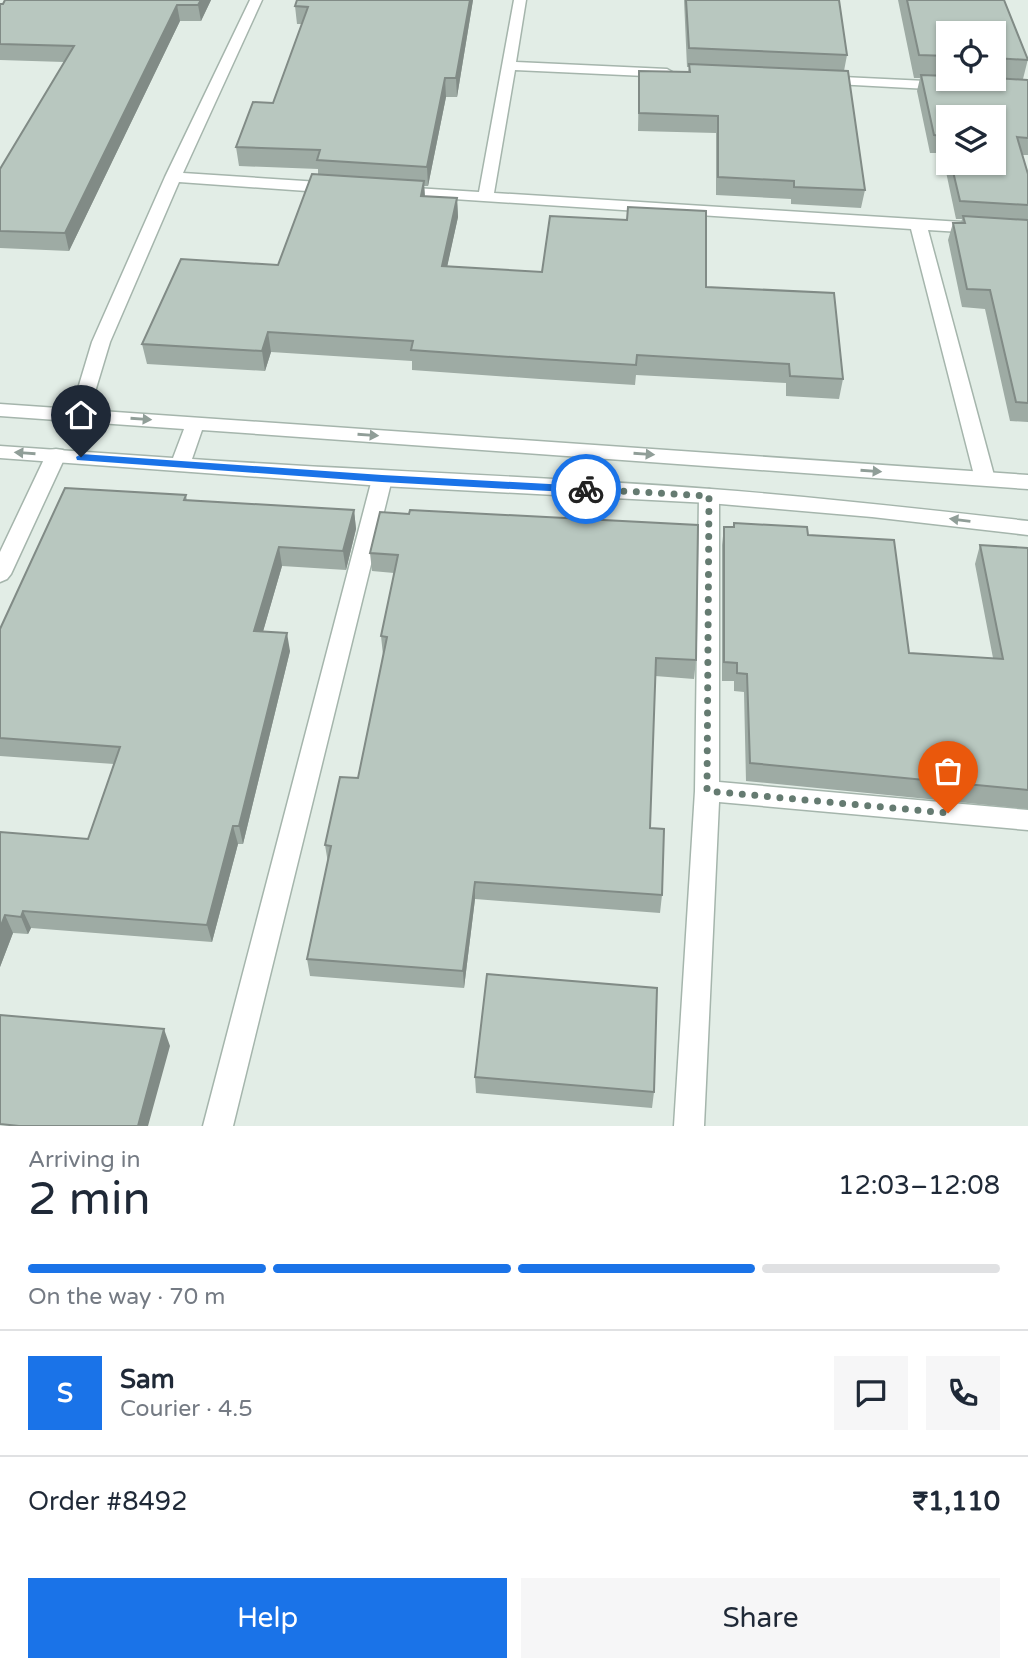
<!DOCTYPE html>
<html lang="en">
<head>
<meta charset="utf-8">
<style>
	body { margin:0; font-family:"Varela Round",sans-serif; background:#f6f6f7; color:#1f2937; height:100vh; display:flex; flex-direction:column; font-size:26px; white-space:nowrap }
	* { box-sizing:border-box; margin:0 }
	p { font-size:23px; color:#747a83 }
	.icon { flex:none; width:38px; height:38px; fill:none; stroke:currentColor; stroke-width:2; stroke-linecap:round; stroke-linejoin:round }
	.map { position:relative; height:1126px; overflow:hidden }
	.sheet { display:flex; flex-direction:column; background:#fff; flex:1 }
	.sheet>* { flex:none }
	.controls { position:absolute; left:936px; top:21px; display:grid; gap:14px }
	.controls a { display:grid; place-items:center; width:70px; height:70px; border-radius:0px; background:#fff; box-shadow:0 2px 5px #0004; font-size:35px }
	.pin { position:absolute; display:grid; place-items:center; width:60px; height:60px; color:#fff; margin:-72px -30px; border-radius:50% 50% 50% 0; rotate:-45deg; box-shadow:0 0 7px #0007 }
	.pin .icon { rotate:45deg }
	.courier { position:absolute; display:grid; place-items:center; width:70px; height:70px; margin:-35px; border:5px solid #1a73e8; border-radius:50%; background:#fff; color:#222; box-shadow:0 2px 9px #0007 }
	.head em { font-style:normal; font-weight:600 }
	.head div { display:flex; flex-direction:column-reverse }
	.head { display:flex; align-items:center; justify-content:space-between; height:119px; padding:0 28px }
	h1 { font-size:46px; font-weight:600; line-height:52px }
	.bar { display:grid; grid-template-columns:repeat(4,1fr); gap:10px 7px; align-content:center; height:84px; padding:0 28px }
	.bar i { height:9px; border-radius:5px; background:#e0e1e3 }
	.bar .selected { background:#1a73e8 }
	.bar p { grid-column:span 4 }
	.line { display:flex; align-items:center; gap:18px; padding:0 28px; border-top:2px solid #e0e1e3 }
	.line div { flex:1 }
	.round { display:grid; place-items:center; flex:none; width:74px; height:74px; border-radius:0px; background:#f6f6f7 }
	.button { display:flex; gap:14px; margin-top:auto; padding:14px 28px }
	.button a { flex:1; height:80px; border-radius:0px; background:#1a73e8; color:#fff; font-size:28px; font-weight:600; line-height:80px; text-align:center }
	.button a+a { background:#f6f6f7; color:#1f2937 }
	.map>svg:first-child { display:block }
</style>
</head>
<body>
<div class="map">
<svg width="1028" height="1126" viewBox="0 0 1028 1126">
	<rect width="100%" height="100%" fill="#e2ede6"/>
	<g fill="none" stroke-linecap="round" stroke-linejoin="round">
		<defs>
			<path id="minor" d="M250,0H262L183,173L335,183L343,188L335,193L179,182L110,342L88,415L86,419H72L70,415L92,342L165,177Z
				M514,0H526L516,62L667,69L674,73L667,77L515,70L494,193L1028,226V236L928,230L995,479L992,484H978L975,479L911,229L393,195L391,192L393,189L399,187L479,192Z
				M822,76L947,82L954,86L947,90L817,83V77Z
				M56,449L63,450L66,455L11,574L7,579L0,582V552L46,455L49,450Z
				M382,472L389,474L392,479L233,1126H203L372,479L375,474Z
				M709,489L716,491L719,496V782L1028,810V830L719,802L704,1126H674L695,791L699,496L702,491Z"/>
			<path id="tertiary" d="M0,404L1028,475V489L202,430L192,459C365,471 538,476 711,489C817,497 922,509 1028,521V535L872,517L709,503L382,486L0,458V446L173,458L184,429L0,416Z"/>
		</defs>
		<use href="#minor" stroke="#a5b5ac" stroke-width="3"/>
		<use href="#tertiary" stroke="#a5b5ac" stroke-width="3"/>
		<use href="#minor" fill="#fff" fill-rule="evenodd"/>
		<use href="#tertiary" fill="#fff" fill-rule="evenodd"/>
	</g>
	<path fill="#9eaba4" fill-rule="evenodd" d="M5,0H211L201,21H180L69,251L0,248V169L64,62L0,60V4H3Z
		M473,0L457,97H446L428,186H424L425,197L457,198L458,217L447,266L706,287L843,379L839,399L786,396V383L636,375L635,385L540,379L412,370V361L271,352L265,371L147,364L142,344L278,265L318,175V169L239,166L236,147L273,103L302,24H297L295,6Z
		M684,0H839L847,55L844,71L865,190L861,208L791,204V199L716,195V133L638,131L639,71L688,72L689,67H687Z
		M898,0H1004L1028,59L1023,79L1028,80V155H1022L1028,174V422L1010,421L985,309L962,307L948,240L953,223H961L962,219H956L942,153H930L917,91L920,78H914ZM948,33H994V79H948ZM948,117L994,163H948Z
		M186,495L187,501L354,510L356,529L346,570L282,566L263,631L290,651L243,844H238L212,942L31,928L28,934L13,933L0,967V832L88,839L114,764L0,756V629Z
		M380,512L696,660L694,679L655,676L650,828L662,895L660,913L475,899L464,988L310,976L307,959L328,863L325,845L358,778L383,655L381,636L394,573L372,571L370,553Z
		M734,523L808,535L909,653L993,658L975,564L980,545L1028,548V809L746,781L744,692L734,691V681H722V545L724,527H733Z
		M475,1077L654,1092L652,1108L476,1093Z"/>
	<path fill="#818b86" d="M201,0H211L201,21L198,5Z
		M470,0H473L457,97L456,78Z
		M177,5L180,21L69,251L65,233Z
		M445,78L446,97L428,186L427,167Z
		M424,181L425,200L421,196Z
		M457,198L458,217L443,286L442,266Z
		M268,332L271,352L265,371L262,351Z
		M354,510L356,529L346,570L343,551Z
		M279,547L282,566L258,649L254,631Z
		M287,633L290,651L243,844L239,826Z
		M233,826L238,844L212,942L207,925Z
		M475,882V899L464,988L463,971Z
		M23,911L31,928L28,934L21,917Z
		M5,915L13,933L0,967V928Z
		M164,1029L170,1046L148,1126H138Z"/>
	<path fill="#b8c7bf" stroke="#818b86" stroke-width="2" d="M5,0H201L198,5H177L65,233L0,231V169L74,46L0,44V4H3Z
		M297,0H470L456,78H445L427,167L317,160L320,150L236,147L253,102L273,103L308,7L295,6Z
		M686,0H839L847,55L689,48Z
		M907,0H1004L1028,60L994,58V33H948V56L919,55Z
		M689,64L848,71L865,190L794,187V181L718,177V116L639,113V71L690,72Z
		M921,75L948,76V79L994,78L1028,80V138L1017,137L1028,174V205L960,201L951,163H994V117H948V149L946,136L934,135Z
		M312,174L424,181L421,196L457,198L442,266L542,272L550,216L627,220L628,207L706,211V287L834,293L843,379L790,376L789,364L637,355L636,365L540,359L411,350L413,341L268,332L262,351L142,344L181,259L278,265Z
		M963,216L1028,220V403L1016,402L990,290L967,289L953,223H965Z
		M65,488L186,495L184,500L354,510L343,551L279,547L254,631L287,633L239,826H233L207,925L23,911L21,917L5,915L0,928V832L88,839L120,747L0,738V629Z
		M410,510L698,525L696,660L656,658L650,828L664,829L662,895L475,882L463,971L307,959L331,846L325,845L340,777L358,778L387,637L381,636L398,555L370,553L380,512L409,514Z
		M734,523L807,527L808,535L894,540L909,653L1003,659L980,545L1028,548V790L750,763L747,674L737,673V663L724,662V527H734Z
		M487,974L657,988L654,1092L475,1077Z
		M0,1015L164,1029L138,1126H19L0,1124Z"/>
	<defs><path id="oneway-solid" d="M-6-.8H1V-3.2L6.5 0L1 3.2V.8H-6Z" transform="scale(1.75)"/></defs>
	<g fill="#909e98">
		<use href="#oneway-solid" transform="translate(141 419) rotate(4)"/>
		<use href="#oneway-solid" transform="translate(368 435) rotate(4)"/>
		<use href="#oneway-solid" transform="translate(25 453) rotate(-176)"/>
		<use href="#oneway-solid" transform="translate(644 454) rotate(4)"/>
		<use href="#oneway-solid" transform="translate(871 471) rotate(4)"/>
		<use href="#oneway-solid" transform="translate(960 520) rotate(-173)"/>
	</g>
	<path fill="#1a73e8" d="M81,454L382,475L586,486L592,489L586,493L382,482L77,460L76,457Z"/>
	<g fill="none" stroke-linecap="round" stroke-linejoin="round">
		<path stroke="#657b71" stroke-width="7" stroke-dasharray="0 12.6" d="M586,489L709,496L707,791L948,813"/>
	</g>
</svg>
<div class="controls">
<a><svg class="icon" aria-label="locate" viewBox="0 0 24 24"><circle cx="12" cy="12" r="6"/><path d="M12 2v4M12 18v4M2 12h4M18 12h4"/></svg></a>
<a><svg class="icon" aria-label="layers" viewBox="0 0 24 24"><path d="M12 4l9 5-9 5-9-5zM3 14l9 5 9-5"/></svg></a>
</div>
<div class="pin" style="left:948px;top:813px;background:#ea580c"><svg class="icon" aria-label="bag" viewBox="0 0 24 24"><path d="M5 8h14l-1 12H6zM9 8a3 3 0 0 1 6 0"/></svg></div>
<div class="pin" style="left:81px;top:457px;background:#1f2937"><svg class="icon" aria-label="home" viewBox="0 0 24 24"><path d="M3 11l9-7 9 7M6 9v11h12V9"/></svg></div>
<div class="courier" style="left:586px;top:489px"><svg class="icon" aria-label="bike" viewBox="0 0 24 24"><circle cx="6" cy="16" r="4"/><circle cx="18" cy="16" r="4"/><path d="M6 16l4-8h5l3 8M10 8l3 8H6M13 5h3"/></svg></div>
</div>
<section class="sheet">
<div class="head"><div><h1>2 min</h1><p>Arriving in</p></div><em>12:03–12:08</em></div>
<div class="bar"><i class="selected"></i><i class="selected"></i><i class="selected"></i><i></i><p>On the way · 70 m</p></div>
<div class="line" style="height:126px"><b class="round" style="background:#1a73e8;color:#fff">S</b><div><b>Sam</b><p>Courier · 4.5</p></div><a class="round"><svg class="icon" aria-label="chat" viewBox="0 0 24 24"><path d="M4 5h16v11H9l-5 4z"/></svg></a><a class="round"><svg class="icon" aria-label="phone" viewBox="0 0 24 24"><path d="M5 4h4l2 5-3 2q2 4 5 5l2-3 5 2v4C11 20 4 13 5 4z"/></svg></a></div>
<div class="line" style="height:91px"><div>Order #8492</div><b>₹1,110</b></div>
<div class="button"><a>Help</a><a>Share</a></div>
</section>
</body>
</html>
